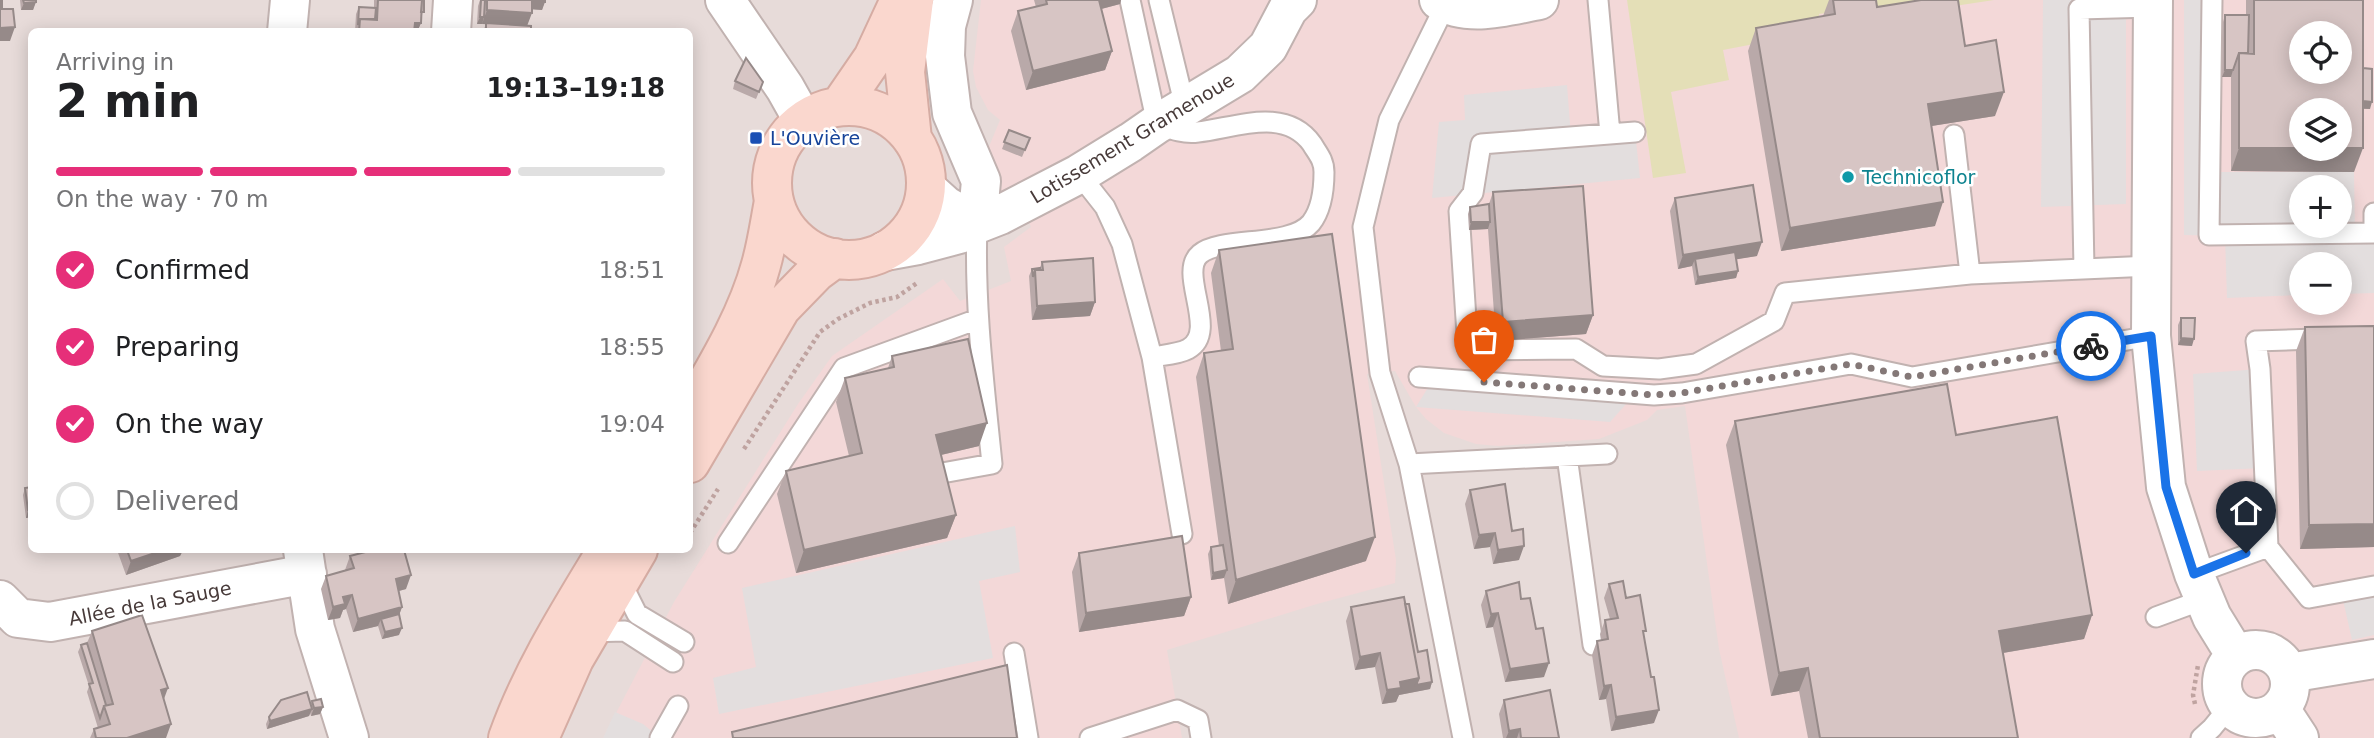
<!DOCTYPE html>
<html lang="en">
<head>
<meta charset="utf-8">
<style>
	body { margin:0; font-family:"DejaVu Sans",sans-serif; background:#f6f6f6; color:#202124; height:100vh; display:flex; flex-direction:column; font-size:26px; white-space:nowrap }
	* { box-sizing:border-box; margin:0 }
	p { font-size:23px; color:#757577 }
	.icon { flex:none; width:38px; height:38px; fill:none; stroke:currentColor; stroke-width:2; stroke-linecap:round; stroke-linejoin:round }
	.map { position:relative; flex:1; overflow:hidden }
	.drawer { position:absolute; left:28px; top:28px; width:665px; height:525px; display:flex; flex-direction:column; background:#fff; border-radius:10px; box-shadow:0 4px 18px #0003 }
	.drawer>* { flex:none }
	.tools { position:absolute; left:2289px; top:21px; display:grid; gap:14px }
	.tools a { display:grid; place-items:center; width:63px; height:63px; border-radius:50%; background:#fff; box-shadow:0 4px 18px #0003; font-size:35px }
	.pin { position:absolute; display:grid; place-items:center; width:60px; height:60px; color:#fff; margin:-72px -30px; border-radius:50% 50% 50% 0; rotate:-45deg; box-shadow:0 0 7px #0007 }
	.pin .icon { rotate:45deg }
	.courier { position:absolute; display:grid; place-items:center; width:70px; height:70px; margin:-35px; border:5px solid #1a73e8; border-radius:50%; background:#fff; color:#222; box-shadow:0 2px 9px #0007 }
	.overview em { font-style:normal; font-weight:600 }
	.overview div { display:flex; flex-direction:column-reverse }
	.overview { display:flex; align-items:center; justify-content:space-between; height:119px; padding:0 28px }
	h1 { font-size:46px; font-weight:600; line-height:52px }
	.bar { display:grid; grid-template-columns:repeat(4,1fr); gap:10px 7px; align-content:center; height:84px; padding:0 28px }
	.bar i { height:9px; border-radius:5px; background:#e0e0e0 }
	.bar .current { background:#e62f79 }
	.bar p { grid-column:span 4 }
	ol { padding:0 28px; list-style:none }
	li { display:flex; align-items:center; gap:21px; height:77px }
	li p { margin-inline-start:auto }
	li .icon { padding:7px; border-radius:50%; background:#e62f79; color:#fff; stroke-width:4 }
	li:last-child { color:#757577 }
	li i { width:38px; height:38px; border:4px solid #e0e0e0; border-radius:50% }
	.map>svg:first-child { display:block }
</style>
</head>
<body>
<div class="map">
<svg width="2374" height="738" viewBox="0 0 2374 738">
	<rect width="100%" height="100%" fill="#f4ecea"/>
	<path fill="#e7dbd9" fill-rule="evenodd" d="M0,0H2374V738H0ZM32,32H690V550H32ZM2301,33H2340V72H2301ZM2301,110H2340V149H2301ZM2301,187H2340V226H2301ZM2301,264H2340V303H2301Z"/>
	<path fill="#f3d8d8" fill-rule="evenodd" d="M981,0H2374V738H1739L1719,649L1685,406L1657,410L1647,420L1599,439L1498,446L1476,444L1444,433L1426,419L1416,407L1395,371L1367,374L1396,560L1395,583L1317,604L1167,650L1182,738H603L674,602L798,404L832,356L943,279L960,301L1011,281L1004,247L1031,227L1018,197L1004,196L994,190L981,166L1000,120L988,110L976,87L973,71ZM2301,33H2340V72H2301ZM2301,110H2340V149H2301ZM2301,187H2340V226H2301ZM2301,264H2340V303H2301Z"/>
	<path fill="#e4dfb7" d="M1627,0H1994L1869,19L1867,7L1819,14L1821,31L1723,50L1729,80L1671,92L1686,173L1653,178Z"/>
	<path fill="#e3dede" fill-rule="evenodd" d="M2043,0H2112L2126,15V204L2041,207Z
		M2184,0H2212L2210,172H2354L2355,233H2374V293L2340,294V264H2301V295L2227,298L2225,236L2184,235ZM2301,187H2340V226H2301Z
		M1567,85L1571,137L1635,132L1640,178L1432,198L1439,122L1465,120L1464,95Z
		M2260,369L2263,468L2197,471L2193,374Z
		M1434,378L1636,393L1610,422L1416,407Z
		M1015,526L1020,572L979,581L993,658L719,714L713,678L756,667L742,588Z
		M2374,586V635L2352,640L2341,591Z
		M615,712L643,724L660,738H603Z"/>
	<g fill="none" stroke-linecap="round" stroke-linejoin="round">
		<defs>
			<path id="service" d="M1130,0L1157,124C1171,129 1183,134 1198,132C1235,128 1285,106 1312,144C1318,154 1324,160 1324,172C1324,189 1322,209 1311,223C1290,248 1222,236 1200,254C1177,273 1220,332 1188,349C1179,354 1163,355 1152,357
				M1159,0L1185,107
				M1598,0L1610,134
				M2212,0L2209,235L2374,233V213
				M1446,4L1389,120L1363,227L1380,373L1409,464L1463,738
				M1635,132L1481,144L1473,193L1459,211L1468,350L1576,349L1603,366L1659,369L1696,364L1774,321L1785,293L1970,274L2151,266
				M1954,135L1970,274
				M1079,174L1105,207L1122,244L1152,357L1182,534
				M2084,269L2079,9L2153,7
				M1419,377L1654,395L1682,393L1851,364L1912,377L2151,336
				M1567,456L1593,645
				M1409,464L1607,454
				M942,473L992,464C984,384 974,304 977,224
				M728,543L844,368L978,319
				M2268,547L2260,369L2256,341L2374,337
				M2194,574L2268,547L2309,598L2374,586
				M620,580L637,614L684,642
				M2156,617L2205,599
				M587,632L625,631L673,662
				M1014,653L1028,738
				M660,738L678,706
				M1090,738L1177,710L1198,720L1201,738
				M2201,738L2212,728L2230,706"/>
			<path id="minor" d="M725,0L785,88L803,120
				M953,0L946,26L945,56L952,113L981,181L977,224
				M1439,0C1469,18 1507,6 1539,0
				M2153,0L2151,336L2166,487L2194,574L2212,617L2236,656
				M287,32L290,0
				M451,32L453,0
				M926,188L946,206L977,224
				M885,251L918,245L963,233L977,224L1000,215L1079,174L1131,142L1157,124L1240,74L1268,47L1288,9L1297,0
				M303,550L315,629L349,738
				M0,600L18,618L50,622L307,574
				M2222 684a34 34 0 1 1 68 0a34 34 0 1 1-68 0Z
				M2289,673L2374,659
				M2280,709L2299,738"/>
			<path id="secondary" d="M840,106L873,58L900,0
				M772 183a77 77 0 1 1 154 0a77 77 0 1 1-154 0Z
				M912,139L905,72L914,0
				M696,402C721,359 748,313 761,265C767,244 770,222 774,201
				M690,463L781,308L816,272L835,258
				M508,738C532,671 570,611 607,550
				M539,738L574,659L638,550"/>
		</defs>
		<use href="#service" stroke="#c1b2b0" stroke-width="23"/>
		<use href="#minor" stroke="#c1b2b0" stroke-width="42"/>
		<use href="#secondary" stroke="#d5aca3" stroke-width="42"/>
		<path stroke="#bfa3a0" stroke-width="4.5" stroke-dasharray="3.5 3.5" stroke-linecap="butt" d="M744,449L820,332L838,319L870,303L897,297L917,283
			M690,533L718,489
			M2195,704L2193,695L2198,665"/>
		<use href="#service" stroke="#fff" stroke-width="19"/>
		<use href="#minor" stroke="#fff" stroke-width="38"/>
		<use href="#secondary" stroke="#fad7ce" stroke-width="38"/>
	</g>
	<path fill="#b9a9a9" d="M20,0H36L33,10H21Z
		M374,0H424L421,23L417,32H355L356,14L359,7L374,8Z
		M480,0H545L542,10L532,9L527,25L531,32H478L479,29H484L486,24H477L478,6Z
		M1034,0H1121L1120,4L1101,9L1112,51L1105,70L1026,90L1011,31L1018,11L1036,7Z
		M1829,0H1876L1877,7L1965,46L1995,116L1931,126L1935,226L1781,251L1748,51L1756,28L1823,16Z
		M2246,0H2363V68L2370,109H2363L2354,172L2231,171V77H2222L2223,22L2225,15H2246Z
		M735,81L763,82L756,99L733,89Z
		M1009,130L1030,138L1022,157L1002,149Z
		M1493,192L1593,315L1586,334L1496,341L1488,229L1469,230L1468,214L1470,207L1489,204Z
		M1675,198L1757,256L1736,259L1738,271L1736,278L1695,285L1692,266L1678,269L1670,211Z
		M1219,250L1366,561L1228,604L1224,578L1211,580L1208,554L1211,547L1219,546L1196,377L1204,353L1221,351L1211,273Z
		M1042,262L1095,302L1090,316L1032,320L1029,276L1032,269L1040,268Z
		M2181,318L2192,346L2178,345V325Z
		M2305,327L2374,547L2300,549L2296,351Z
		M892,356L979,446L941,455L956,515L947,538L796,573L777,494L786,471L849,456L836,402L845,378L888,368Z
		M1735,421L1956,435L2092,615L2084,639L2003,653L2018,738H1808L1799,691L1771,696L1726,445Z
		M25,488L32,517L26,518L23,495Z
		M1470,490L1512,531L1519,560L1493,564L1490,547L1474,549L1465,504Z
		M117,550H183L180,556L126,575Z
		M1079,553L1191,597L1184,616L1079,632L1072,572Z
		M350,556L406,589L399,591L402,607L399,615V635L382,639L378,626L353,632L346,609L343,610L340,618L328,620L321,589L326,576L345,570Z
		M1609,584L1626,598L1644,637L1654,723L1611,731L1606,699L1599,700L1592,655L1597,641H1601L1600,634L1605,620L1610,619L1604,598Z
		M1486,591L1521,599L1536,629L1544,677L1505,682L1493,627L1486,628L1481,605Z
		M1351,607L1418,652L1432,682L1430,689L1399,695L1396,702L1382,704L1375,667L1355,670L1346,621Z
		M92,631L164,699L166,738H90L94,729L98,728L87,692L89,686L78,652L81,645L87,643Z
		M1504,700L1559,738H1503L1499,714Z
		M312,701L323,707L320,714L311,716L310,713L309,716L267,729L266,724L269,717L310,705Z"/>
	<path fill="#968a89" d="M1095,0H1121L1120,4L1090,12Z
		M36,2L33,10H21L24,3Z
		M530,2H545L542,10L528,9Z
		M487,10L532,13L527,26L482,24Z
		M480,17H484L482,24H477Z
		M415,23H421L417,32H412Z
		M15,27L10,41H0V28Z
		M1112,51L1105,70L1026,90L1033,71Z
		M2225,70H2233L2231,77H2222Z
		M2004,92L1995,116L1919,128L1928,104Z
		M2357,101L2372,102L2370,109L2354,108Z
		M2239,148H2301V149L2363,148L2354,172L2231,171Z
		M1943,202L1935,226L1781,251L1790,228Z
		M1471,222H1490L1488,229L1469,230Z
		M1762,242L1757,256L1696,266L1695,259L1692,266L1678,269L1683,255Z
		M1738,271L1736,278L1695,285L1698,277Z
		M1095,302L1090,316L1032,320L1037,306Z
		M1593,315L1586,334L1496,341L1503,322Z
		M2181,338L2194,339L2192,346L2178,345Z
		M987,423L979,446L928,458L936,435Z
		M28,510H32V517L26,518Z
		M956,515L947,538L796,573L804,550Z
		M2374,524V547L2300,549L2309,525Z
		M1495,533L1490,547L1474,549L1479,535Z
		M1375,537L1366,561L1228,604L1236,580Z
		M1524,546L1519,560L1493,564L1498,550Z
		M164,550H183L180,556L126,575L131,561Z
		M1227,570L1224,578L1211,580L1213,573Z
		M411,575L406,589L391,593L396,579Z
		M352,595L346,609L343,610L340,618L328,620L333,607L343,597Z
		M1191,597L1184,616L1079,632L1086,613Z
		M402,607L397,621L381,619L378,626L353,632L358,619Z
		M1498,613L1493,627L1486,628L1491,614Z
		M2092,615L2084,639L1991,655L1999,631Z
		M402,628L399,635L382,639L385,632Z
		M1380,653L1375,667L1355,670L1360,657Z
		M1549,663L1544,677L1505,682L1510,669Z
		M1808,668L1799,691L1771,696L1779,673Z
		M1419,678L1432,682L1430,689L1399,695L1396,702L1382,704L1387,690L1400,682Z
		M1611,685L1606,699L1599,700L1604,686Z
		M168,688L161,707V690Z
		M323,707L320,714L311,716L314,708Z
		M312,709L309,716L267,729L270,721Z
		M1659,710L1654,723L1611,731L1616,717Z
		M171,724L166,738H127Z
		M1520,729L1517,738H1506L1509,731Z"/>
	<path fill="#d7c5c4" stroke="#968a89" stroke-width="2" fill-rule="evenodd" d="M0,0H2V9H13L15,27L0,28Z
		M23,0H36V2L24,3Z
		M378,0H422L421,23H415L414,32H359L360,19L377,20Z
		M422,0H424V12H421Z
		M481,0H485L484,17H480Z
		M487,0H532V13L487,10Z
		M532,0H545V2H532Z
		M1046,0H1099L1112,51L1033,71L1018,11L1047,4Z
		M1833,0H1876L1877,7L1921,0H1958L1965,46L1996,40L2004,92L1928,104L1943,202L1790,228L1756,28L1835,14Z
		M2254,0H2363V148H2340V110H2301V148H2239V53L2254,54ZM2301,33H2340V72H2301Z
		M359,7L376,8L375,19H360L358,25Z
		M2225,15H2249L2248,53H2239L2233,70H2225Z
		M486,23L531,26V32H486Z
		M746,58L763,82L759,92L735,81Z
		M2363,68L2372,69V102L2363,101Z
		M1009,130L1030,138L1025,150L1004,142Z
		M1753,185L1762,242L1683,255L1675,198Z
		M1583,186L1593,315L1503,322L1493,192Z
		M1489,204L1490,222H1471L1470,207Z
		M1332,234L1375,537L1236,580L1204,353L1233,349L1219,250Z
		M1735,252L1738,271L1698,277L1695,259Z
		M1093,258L1095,302L1037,306L1035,270H1043L1042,262Z
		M1040,268V270H1035L1033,277L1032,269Z
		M2181,318H2195L2194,339L2181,338Z
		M2374,326V524L2309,525L2305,327Z
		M968,339L987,423L936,435L956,515L804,550L786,471L862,453L845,378L894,367L892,356Z
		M1947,384L1956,435L2057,417L2092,615L1999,631L2018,738H1820L1808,668L1779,673L1735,421Z
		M1505,484L1512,531L1523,529L1524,546L1498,550L1495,533L1479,535L1470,490Z
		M32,487V510H28L25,488Z
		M1182,536L1191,597L1086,613L1079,553Z
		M1223,545L1227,570L1213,573L1211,547Z
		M127,550H164L131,561Z
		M373,550H404L411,575L396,579L402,607L358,619L352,595L343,597L345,604L333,607L326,576L354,568L350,556Z
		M1623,581L1626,598L1640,595L1646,631H1643L1651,677H1654L1659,710L1616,717L1611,685L1604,686L1597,641L1608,639L1605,620L1618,618L1609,584Z
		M1519,582L1521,599L1530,598L1536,629L1543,628L1549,663L1510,669L1498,613L1491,614L1486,591Z
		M1404,597L1419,678L1400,682L1401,688L1387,690L1380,653L1360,657L1351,607Z
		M1405,604H1409L1418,652L1427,650L1432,682L1416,685L1419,678Z
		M399,614L402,628L385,632L381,619Z
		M142,615L168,688L161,690L171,724L127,738H96L94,729L110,724L104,706L113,704L92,631Z
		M87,643L106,705L104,706L100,718L89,684L93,683L81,645Z
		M1007,665L1017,738H733L732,732Z
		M1550,690L1559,738H1521L1520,729L1509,731L1504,700Z
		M307,692L312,709L270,721L269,717L281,700Z
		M321,699L323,707L314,708L312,701Z"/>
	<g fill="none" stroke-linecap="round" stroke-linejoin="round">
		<path stroke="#847877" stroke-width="7" stroke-dasharray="0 12.6" d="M1484,382L1654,395L1682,393L1851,364L1912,377L2091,346"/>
		<path stroke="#1a73e8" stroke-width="9" d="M2091,346L2151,336L2166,487L2194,574L2246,553"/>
	</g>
	<rect fill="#1a4fb4" stroke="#fff" stroke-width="2.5" x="749" y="131" width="14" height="14" rx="3.5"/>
	<circle fill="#0f9aa8" stroke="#fff" stroke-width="2.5" cx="1848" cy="177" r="7"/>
	<g text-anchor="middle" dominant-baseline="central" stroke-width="5" stroke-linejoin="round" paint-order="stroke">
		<g font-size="19" fill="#164399" stroke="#fff" text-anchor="start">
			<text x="770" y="138">L'Ouvière</text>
		</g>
		<g font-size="19" fill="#473a39" stroke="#fff">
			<text transform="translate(1132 138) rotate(-31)">Lotissement Gramenoue</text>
			<text transform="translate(150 603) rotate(-11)">Allée de la Sauge</text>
		</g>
		<g font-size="19" fill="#0d838f" stroke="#fff" text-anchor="start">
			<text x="1862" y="177">Technicoflor</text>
		</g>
	</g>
</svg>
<div class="tools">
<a><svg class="icon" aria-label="locate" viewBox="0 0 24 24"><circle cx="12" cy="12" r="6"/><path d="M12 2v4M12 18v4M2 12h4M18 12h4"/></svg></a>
<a><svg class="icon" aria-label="layers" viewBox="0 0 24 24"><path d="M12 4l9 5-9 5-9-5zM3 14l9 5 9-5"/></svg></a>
<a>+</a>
<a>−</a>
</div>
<div class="pin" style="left:1484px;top:382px;background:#ea580c"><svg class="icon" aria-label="bag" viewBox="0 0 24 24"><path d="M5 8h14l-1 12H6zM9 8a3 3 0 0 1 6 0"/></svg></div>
<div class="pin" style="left:2246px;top:553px;background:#1f2937"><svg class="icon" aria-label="home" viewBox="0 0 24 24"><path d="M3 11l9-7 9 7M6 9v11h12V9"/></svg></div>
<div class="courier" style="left:2091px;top:346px"><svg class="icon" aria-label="bike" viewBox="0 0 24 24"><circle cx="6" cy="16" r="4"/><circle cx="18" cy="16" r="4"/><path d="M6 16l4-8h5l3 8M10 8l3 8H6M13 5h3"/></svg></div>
<section class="drawer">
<div class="overview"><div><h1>2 min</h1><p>Arriving in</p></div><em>19:13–19:18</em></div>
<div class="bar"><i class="current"></i><i class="current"></i><i class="current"></i><i></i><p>On the way · 70 m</p></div>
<ol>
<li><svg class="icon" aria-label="check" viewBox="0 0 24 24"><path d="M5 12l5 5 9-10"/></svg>Confirmed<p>18:51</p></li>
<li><svg class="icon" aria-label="check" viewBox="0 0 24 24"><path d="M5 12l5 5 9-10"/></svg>Preparing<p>18:55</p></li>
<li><svg class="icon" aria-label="check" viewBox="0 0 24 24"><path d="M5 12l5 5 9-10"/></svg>On the way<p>19:04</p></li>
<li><i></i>Delivered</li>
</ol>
</section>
</div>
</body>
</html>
